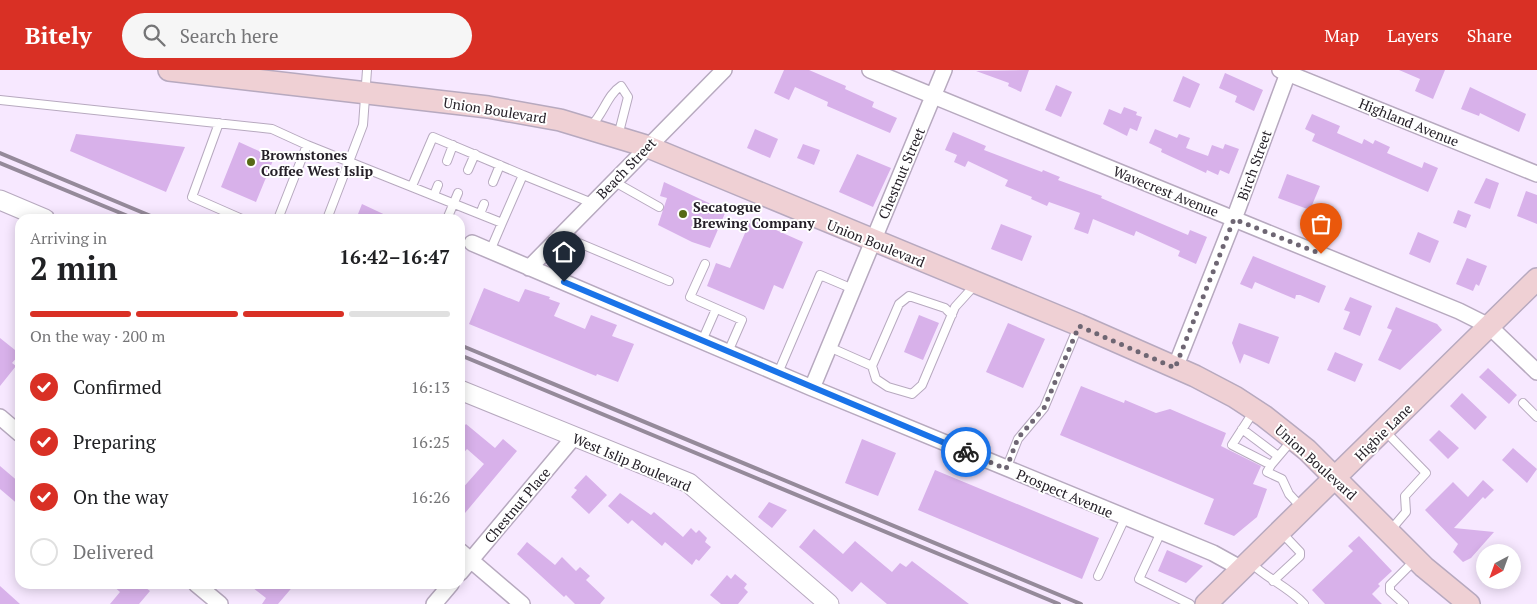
<!DOCTYPE html>
<html lang="en">
<head>
<meta charset="utf-8">
<style>
	body { margin:0; font-family:"PT Serif",serif; background:#f6f6f6; color:#202124; height:100vh; display:flex; flex-direction:column; font-size:19px; white-space:nowrap }
	* { box-sizing:border-box; margin:0 }
	p { font-size:16px; color:#757577 }
	.icon { flex:none; width:28px; height:28px; fill:none; stroke:currentColor; stroke-width:2; stroke-linecap:round; stroke-linejoin:round }
	.map { position:relative; flex:1; overflow:hidden }
	.panel { position:absolute; left:15px; top:144px; width:450px; height:375px; display:flex; flex-direction:column; background:#fff; border-radius:15px; box-shadow:0 2px 12px #0003 }
	.panel>* { flex:none }
	.needle { width:32px; rotate:221deg }
	.tools { position:absolute; left:1476px; top:474px; display:grid; gap:10px }
	.tools a { display:grid; place-items:center; width:45px; height:45px; border-radius:50%; background:#fff; box-shadow:0 2px 12px #0003; font-size:25px }
	.pin { position:absolute; display:grid; place-items:center; width:42px; height:42px; color:#fff; margin:-51px -21px; border-radius:50% 50% 50% 0; rotate:-45deg; box-shadow:0 0 5px #0007 }
	.pin .icon { rotate:45deg }
	.courier { position:absolute; display:grid; place-items:center; width:50px; height:50px; margin:-25px; border:4px solid #1a73e8; border-radius:50%; background:#fff; color:#222; box-shadow:0 1px 6px #0007 }
	.overview em { font-style:normal; font-weight:600 }
	.overview div { display:flex; flex-direction:column-reverse }
	.overview { display:flex; align-items:center; justify-content:space-between; height:85px; padding:0 15px }
	h1 { font-size:32px; font-weight:600; line-height:38px }
	.bar { display:grid; grid-template-columns:repeat(4,1fr); gap:8px 5px; align-content:center; height:60px; padding:0 15px }
	.bar i { height:6px; border-radius:4px; background:#e0e0e0 }
	.bar .on { background:#d93025 }
	.bar p { grid-column:span 4 }
	ol { padding:0 15px; list-style:none }
	li { display:flex; align-items:center; gap:15px; height:55px }
	li p { margin-inline-start:auto }
	li .icon { padding:5px; border-radius:50%; background:#d93025; color:#fff; stroke-width:4 }
	li:last-child { color:#757577 }
	li i { width:28px; height:28px; border:2px solid #e0e0e0; border-radius:50% }
	header { display:flex; align-items:center; gap:30px; box-sizing:border-box; height:70px; padding:0 25px; background:#d93025; color:#fff }
	header strong { font-size:24px }
	nav { display:flex; gap:28px; margin-inline-start:auto; font-size:18px }
	.search { width:350px; height:45px; background:#f6f6f6; display:flex; align-items:center; gap:12px; box-sizing:border-box; padding:0 18px; border-radius:28px; color:#757577; font-size:19px }
	.map>svg:first-child { display:block }
</style>
</head>
<body>
<header>
<strong>Bitely</strong>
<div class="search"><svg class="icon" aria-label="search" viewBox="0 0 24 24"><circle cx="10" cy="10" r="6"/><path d="M15 15l6 6"/></svg>Search here</div>
<nav><a>Map</a><a>Layers</a><a>Share</a></nav>
</header>
<div class="map">
<svg width="1537" height="534" viewBox="0 0 1537 534">
	<rect width="100%" height="100%" fill="#f7e8ff"/>
	<path fill="#d8b1ea" d="M784,0H809L846,16L845,19L874,32L872,37L897,48L890,63L827,36L828,32L795,17L789,30L774,23Z
		M1029,0L1021,22L1008,16L1009,13L976,1Z
		M1399,0H1445L1433,29L1415,21L1420,9Z
		M1225,3L1263,20L1254,41L1235,32L1237,26L1219,18Z
		M1183,6L1200,14L1190,38L1173,31Z
		M1056,15L1072,22L1061,47L1045,40Z
		M1470,17L1526,44L1519,62L1480,43L1479,46L1461,39Z
		M1124,37L1137,42L1136,45L1142,47L1137,61L1130,58L1127,66L1103,54L1109,39L1121,44Z
		M1312,44L1340,56L1337,63L1362,74L1364,69L1373,74L1375,70L1390,77L1387,83L1422,98L1424,92L1438,98L1428,122L1312,71L1315,64L1305,59Z
		M755,59L778,69L770,88L747,78Z
		M1155,59L1177,68L1179,64L1190,68L1186,78L1208,86L1212,75L1223,79L1225,74L1239,79L1229,104L1220,100L1218,105L1207,100L1206,103L1161,82L1162,79L1149,73Z
		M953,62L986,76L984,80L1042,102L1043,100L1060,107L1058,110L1102,126L1101,128L1188,165L1190,160L1207,167L1196,194L1178,186L1180,181L1136,161L1134,166L1093,149L1088,164L1074,159L1080,143L1049,132L1047,136L1031,129L1032,127L1005,116L1008,110L968,91L965,97L954,92L957,85L945,80Z
		M76,64L185,77L166,122L70,81Z
		M239,72L274,88L256,132L221,117Z
		M803,74L820,80L814,95L797,88Z
		M857,84L891,98L873,137L839,122Z
		M1287,104L1320,116L1310,140L1278,128Z
		M1486,108L1499,113L1490,139L1474,133Z
		M664,112L726,141L710,178L692,172L658,155L667,128L660,126Z
		M1526,121L1537,125V154L1517,146Z
		M362,134L394,149H356Z
		M1458,140L1471,145L1466,158L1453,153Z
		M751,149L803,172L783,219L774,215L764,240L707,216L716,193L730,198Z
		M1001,154L1032,166L1022,191L991,179Z
		M1418,162L1439,171L1430,193L1409,184Z
		M1253,186L1326,216L1319,233L1300,225H1296L1295,229L1255,212L1252,219L1240,214Z
		M1467,188L1487,196L1479,216L1476,214L1473,221L1456,214Z
		M484,218L519,232L525,219L550,227L549,229L560,233L554,246L585,259L591,245L617,255L612,266L634,274L618,312L597,304L596,306L469,254Z
		M1350,227L1372,236L1360,266L1343,259L1350,242L1344,240Z
		M1396,237L1437,254L1442,260L1400,300L1378,290L1392,260L1387,258Z
		M919,245L939,253L923,290L904,282Z
		M1008,253L1045,269L1023,318L986,302Z
		M1239,253L1279,267L1269,294L1244,284L1240,294L1232,273Z
		M0,268L20,284L12,293L16,296L0,316Z
		M1335,282L1363,294L1355,312L1327,300Z
		M1488,298L1517,325L1509,334L1479,307Z
		M1081,316L1124,333L1125,330L1156,343L1170,339L1226,363L1221,376L1261,396L1253,414L1267,419L1257,447L1234,466L1204,454L1214,429L1060,365Z
		M1462,323L1487,347L1475,360L1450,336Z
		M466,354L495,378L503,369L517,381L460,449V421L484,394L467,379L460,387V361Z
		M1439,360L1459,378L1448,389L1429,370Z
		M862,369L896,383L878,426L845,413Z
		M1513,378L1537,399L1527,413L1502,390Z
		M0,396L20,413V436L0,419Z
		M935,400L1099,468L1082,509L918,440Z
		M586,405L607,425L589,444L571,427L577,420L574,418Z
		M1483,410L1494,420L1485,429L1483,427L1454,458L1494,462L1471,488L1463,492L1453,482L1458,474L1425,440L1453,412L1468,427Z
		M620,423L651,445L654,442L683,467L691,458L696,463L699,460L707,468L705,472L711,477L699,491L696,489L692,495L665,472L662,476L632,450L628,454L608,436Z
		M769,432L787,440L772,458L758,447Z
		M814,459L843,484L855,471L892,502L900,493L906,497L912,491L969,534H887L861,512L852,522L799,477Z
		M1359,466L1392,501L1378,514L1380,516L1372,524L1382,534H1325L1312,520L1353,481L1348,476Z
		M527,472L555,495L562,487L576,501L580,497L590,506L586,510L605,528L600,534H575L566,525L564,527L517,484Z
		M1167,480L1203,496L1186,513L1158,501Z
		M735,504L747,514L744,518L748,522L738,534H721L710,525L727,505L731,509Z
		M111,514H141L150,521L139,534H110L120,522Z
		M248,514H295L278,534H262L266,528Z
		M0,516L20,534H0Z"/>
	<g fill="none" stroke-linecap="round" stroke-linejoin="round">
		<defs>
			<path id="service" d="M0,30L272,59L307,75
				M219,53L192,127L242,149
				M591,56C604,43 607,25 621,16L628,27L618,66
				M447,91L453,75
				M468,100L475,84
				M523,105L592,133
				M613,111L659,137
				M493,112L500,95
				M434,125L438,115
				M480,144L484,134
				M278,149L307,75L502,153L523,105L433,67L412,116
				M327,149L363,55L367,0
				M447,149L458,123
				M560,165L669,211
				M490,181L502,153
				M705,194L690,227L742,250L728,282
				M702,271L716,239
				M829,277L872,296L899,234L909,226L945,238L952,245
				M872,296L876,309L888,317L912,324L922,315L955,237L975,215
				M778,303L820,205L853,219
				M1523,333L1537,347
				M1254,341L1232,375L1271,395L1293,369
				M1242,359L1278,386
				M1384,360L1426,403L1405,426L1406,442L1389,462
				M1271,395L1267,402L1282,409L1289,424L1302,438
				M1006,399L1018,369L1044,338L1078,257
				M1161,462L1139,509L1190,534
				M1251,493C1267,509 1289,517 1304,534
				M1098,506L1125,448
				M1273,511L1300,486V482L1281,462
				M1404,534L1390,521V515L1415,490"/>
			<path id="minor" d="M870,0L1459,241L1489,256L1537,302
				M1280,0L1537,104
				M472,173L812,318L1213,483L1242,499
				M529,198L724,0
				M1175,298L1234,149L1288,3
				M812,318L944,0
				M0,347L20,364
				M460,481L522,534
				M460,503L574,367
				M196,514L220,534
				M434,534L451,514"/>
			<path id="tertiary" d="M0,130L45,149
				M460,320L689,413L829,534"/>
			<path id="secondary" d="M169,0L488,37L560,50L646,76L1079,255L1195,306L1235,327L1264,346L1307,380L1424,497L1469,534
				M1206,534L1537,209"/>
		</defs>
		<use href="#service" stroke="#b7a9bf" stroke-width="10"/>
		<use href="#minor" stroke="#b7a9bf" stroke-width="18"/>
		<use href="#tertiary" stroke="#b7a9bf" stroke-width="21"/>
		<use href="#secondary" stroke="#b7a9bf" stroke-width="24"/>
		<use href="#service" stroke="#fff" stroke-width="8"/>
		<use href="#minor" stroke="#fff" stroke-width="15"/>
		<use href="#tertiary" stroke="#fff" stroke-width="19"/>
		<use href="#secondary" stroke="#efd0d4" stroke-width="21"/>
		<path stroke="#958a9a" stroke-width="4" d="M0,83L158,149
			M0,93L135,149
			M460,275L1081,534
			M460,285L1059,534"/>
	</g>
	<g fill="none" stroke-linecap="round" stroke-linejoin="round">
		<path stroke="#6e6673" stroke-width="5" stroke-dasharray="0 9" d="M966,382L1006,399L1018,368L1044,338L1079,256L1175,298L1234,149L1321,184"/>
		<path stroke="#1a73e8" stroke-width="6" d="M564,212L966,382"/>
	</g>
	<g fill="#566915" stroke="#fff" stroke-width="2">
		<circle cx="251" cy="92" r="5"/>
		<circle cx="683" cy="144" r="5"/>
	</g>
	<g text-anchor="middle" dominant-baseline="central" stroke-width="4" stroke-linejoin="round" paint-order="stroke">
		<g font-size="14" fill="#252028" stroke="#fff">
			<text transform="translate(495 40) rotate(9)">Union Boulevard</text>
			<text transform="translate(1409 52) rotate(22)">Highland Avenue</text>
			<text transform="translate(1254 95) rotate(-70)">Birch Street</text>
			<text transform="translate(626 98) rotate(-46)">Beach Street</text>
			<text transform="translate(901 103) rotate(-67)">Chestnut Street</text>
			<text transform="translate(1166 121) rotate(22)">Wavecrest Avenue</text>
			<text transform="translate(876 173) rotate(22)">Union Boulevard</text>
			<text transform="translate(1383 362) rotate(-45)">Higbie Lane</text>
			<text transform="translate(632 392) rotate(23)">West Islip Boulevard</text>
			<text transform="translate(1316 392) rotate(42)">Union Boulevard</text>
			<text transform="translate(1065 423) rotate(23)">Prospect Avenue</text>
			<text transform="translate(517 435) rotate(-50)">Chestnut Place</text>
		</g>
		<g font-size="14" font-weight="bold" fill="#252028" stroke="#fff" text-anchor="start">
			<text x="261" y="84">Brownstones<tspan x="261" dy="16">Coffee West Islip</tspan></text>
			<text x="693" y="136">Secatogue<tspan x="693" dy="16">Brewing Company</tspan></text>
		</g>
	</g>
</svg>
<div class="tools">
<a><svg class="needle" viewBox="-14 -14 28 28"><path d="M0-13l5 13h-10z" fill="#e53935"/><path d="M0 13l5-13h-10z" fill="#757577"/></svg></a>
</div>
<div class="pin" style="left:1321px;top:184px;background:#ea580c"><svg class="icon" aria-label="bag" viewBox="0 0 24 24"><path d="M5 8h14l-1 12H6zM9 8a3 3 0 0 1 6 0"/></svg></div>
<div class="pin" style="left:564px;top:212px;background:#1f2937"><svg class="icon" aria-label="home" viewBox="0 0 24 24"><path d="M3 11l9-7 9 7M6 9v11h12V9"/></svg></div>
<div class="courier" style="left:966px;top:382px"><svg class="icon" aria-label="bike" viewBox="0 0 24 24"><circle cx="6" cy="16" r="4"/><circle cx="18" cy="16" r="4"/><path d="M6 16l4-8h5l3 8M10 8l3 8H6M13 5h3"/></svg></div>
<section class="panel">
<div class="overview"><div><h1>2 min</h1><p>Arriving in</p></div><em>16:42–16:47</em></div>
<div class="bar"><i class="on"></i><i class="on"></i><i class="on"></i><i></i><p>On the way · 200 m</p></div>
<ol>
<li><svg class="icon" aria-label="check" viewBox="0 0 24 24"><path d="M5 12l5 5 9-10"/></svg>Confirmed<p>16:13</p></li>
<li><svg class="icon" aria-label="check" viewBox="0 0 24 24"><path d="M5 12l5 5 9-10"/></svg>Preparing<p>16:25</p></li>
<li><svg class="icon" aria-label="check" viewBox="0 0 24 24"><path d="M5 12l5 5 9-10"/></svg>On the way<p>16:26</p></li>
<li><i></i>Delivered</li>
</ol>
</section>
</div>
</body>
</html>
